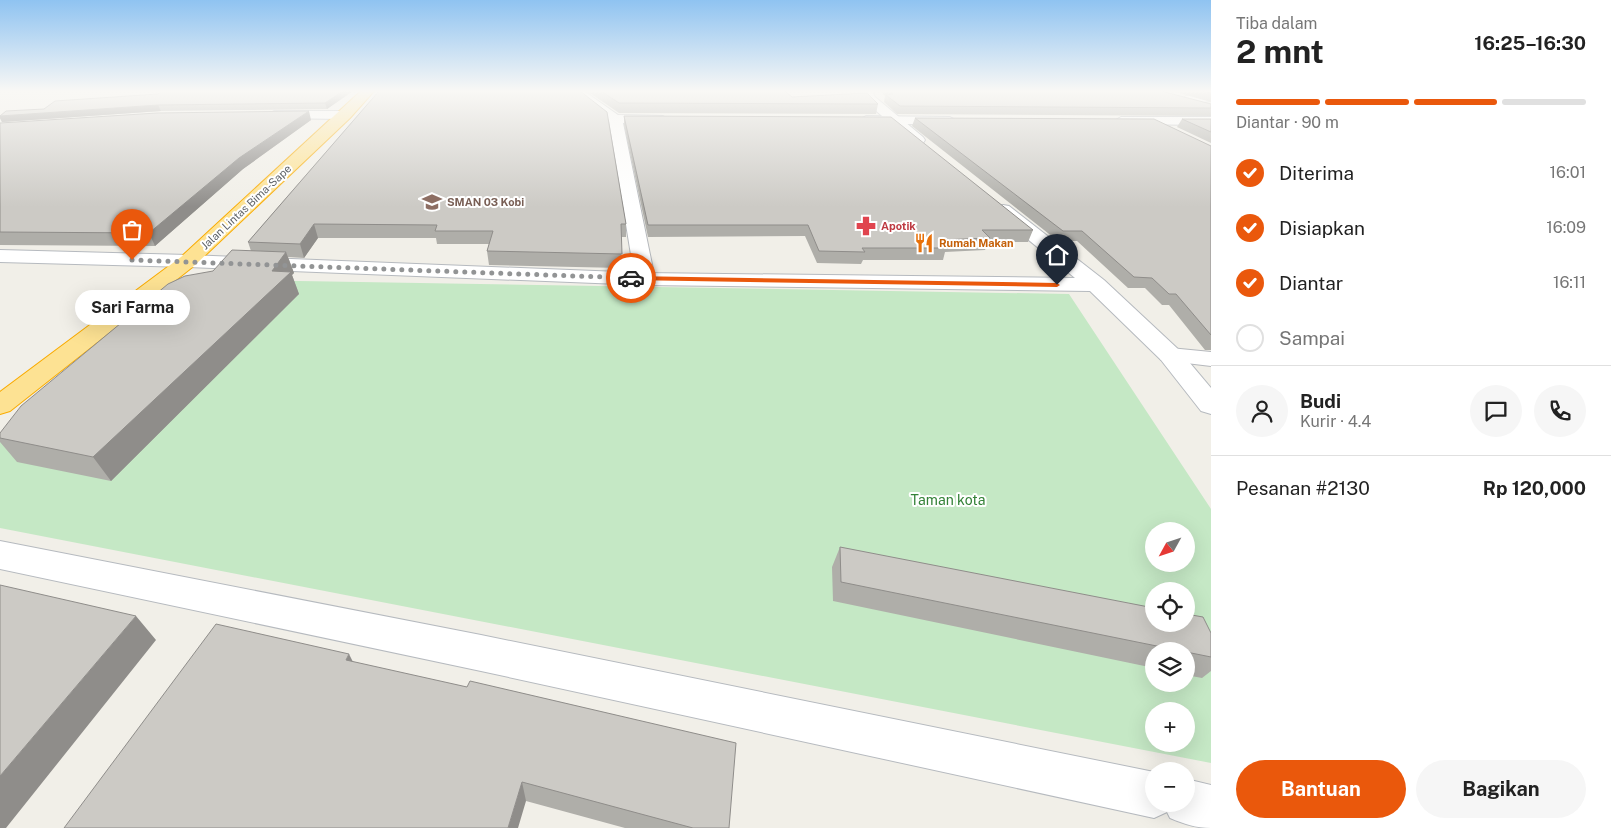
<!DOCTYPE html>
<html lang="id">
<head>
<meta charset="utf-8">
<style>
	body { margin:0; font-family:"Public Sans",sans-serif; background:#f6f6f6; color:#222; height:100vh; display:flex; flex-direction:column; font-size:19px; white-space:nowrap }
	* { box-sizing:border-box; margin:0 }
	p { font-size:16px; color:#767676 }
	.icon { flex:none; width:28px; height:28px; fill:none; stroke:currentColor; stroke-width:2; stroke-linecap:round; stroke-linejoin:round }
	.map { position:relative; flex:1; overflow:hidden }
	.side { display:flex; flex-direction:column; background:#fff; width:400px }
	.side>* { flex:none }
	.needle { width:32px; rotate:230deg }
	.fabs { position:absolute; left:1145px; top:522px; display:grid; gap:10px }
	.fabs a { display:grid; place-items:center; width:50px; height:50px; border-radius:50%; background:#fff; box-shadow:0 5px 20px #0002; font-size:25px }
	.pin { position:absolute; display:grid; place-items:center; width:42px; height:42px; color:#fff; margin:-51px -21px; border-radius:50% 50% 50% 0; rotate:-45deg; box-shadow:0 0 5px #0007 }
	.pin .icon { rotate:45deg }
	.courier { position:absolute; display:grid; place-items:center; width:50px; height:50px; margin:-25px; border:4px solid #ea580c; border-radius:50%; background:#fff; color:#222; box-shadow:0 1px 6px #0007 }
	.bubble { position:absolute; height:35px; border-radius:18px; background:#fff; box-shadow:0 5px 20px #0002; font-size:16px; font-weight:700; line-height:35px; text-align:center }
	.summary em { font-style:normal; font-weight:700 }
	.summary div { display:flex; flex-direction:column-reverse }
	.summary { display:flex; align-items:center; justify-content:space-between; height:85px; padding:0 25px }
	h1 { font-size:32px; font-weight:700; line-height:38px }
	.bar { display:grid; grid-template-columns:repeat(4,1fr); gap:8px 5px; align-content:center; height:60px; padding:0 25px }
	.bar i { height:6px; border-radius:4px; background:#e0e0e0 }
	.bar .current { background:#ea580c }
	.bar p { grid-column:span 4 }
	.line { display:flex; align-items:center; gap:12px; padding:0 25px; border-top:1px solid #e0e0e0 }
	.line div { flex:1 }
	.round { display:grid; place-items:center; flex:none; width:52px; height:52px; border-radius:26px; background:#f6f6f6 }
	ol { padding:0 25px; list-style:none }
	li { display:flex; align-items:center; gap:15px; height:55px }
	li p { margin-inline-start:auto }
	li .icon { padding:5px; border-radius:50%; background:#ea580c; color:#fff; stroke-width:4 }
	li:last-child { color:#767676 }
	li i { width:28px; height:28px; border:2px solid #e0e0e0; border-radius:50% }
	.primary-button { display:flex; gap:10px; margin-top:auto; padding:10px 25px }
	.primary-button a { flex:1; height:58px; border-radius:30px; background:#ea580c; color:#fff; font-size:20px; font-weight:700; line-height:58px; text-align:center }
	.primary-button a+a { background:#f6f6f6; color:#222 }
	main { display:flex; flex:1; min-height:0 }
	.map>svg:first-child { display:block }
</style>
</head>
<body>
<main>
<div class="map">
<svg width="1211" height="828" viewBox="0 0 1211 828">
	<rect width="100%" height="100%" fill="#f1efe8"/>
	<path fill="#c5e8c5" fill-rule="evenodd" d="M183,279L1069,294L1211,509V763L0,528V440ZM1154,531H1186V564H1154ZM1154,591H1186V624H1154ZM1154,651H1186V684H1154ZM1154,711H1186V744H1154Z"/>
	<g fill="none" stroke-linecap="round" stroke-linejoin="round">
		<defs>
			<path id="street" d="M570,91H584L618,115L663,116L670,120L663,124L623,123L655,279L652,283L645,285L638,283L635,279L609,121Z
				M1211,93V101L1186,104L1180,100L1186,96Z
				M274,111H345L352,115L345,119L269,118L267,115Z
				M866,116L950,117L957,121L950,125L861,123L859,120Z
				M1121,117H1211V125L1116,124L1114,121Z
				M1170,348L1211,352V366L1161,360L1158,355L1161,350Z"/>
			<path id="secondary" d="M860,91H872L875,97L923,137L925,140L923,143H913L866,102Z
				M1003,205L1009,206L1104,280L1179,350L1211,388V414L1201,411L1161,360L1090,291L645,285L188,267L0,262V250L188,255L645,273L1075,278L997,214L994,210L997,206Z
				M0,541L481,635L1154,772V804H1186V779L1211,785V828C1196,828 1184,824 1170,818L1167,812L1154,818L481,671L0,569Z"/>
			<path id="highway" d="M361,91H374L350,118L195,265L10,411L0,414V392L181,257Z"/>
		</defs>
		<use href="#street" stroke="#b5b8bc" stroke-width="2"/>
		<use href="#secondary" stroke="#b6babf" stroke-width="2"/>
		<use href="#highway" stroke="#f9ab00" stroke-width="2"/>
		<use href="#street" fill="#fff" fill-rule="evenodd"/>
		<use href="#secondary" fill="#fff" fill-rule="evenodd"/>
		<use href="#highway" fill="#fde293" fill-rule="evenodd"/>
	</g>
	<path fill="#afaea9" d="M353,91L327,109L161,111L2,122L0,118V115L158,94Z
		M379,91L626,224V237H621V268L489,265L487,251L489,244H437L436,238H318L304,258L288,257L294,273L292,275L299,294L111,481L17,462L0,442V433L213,271L251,251L248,242Z
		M587,91H785L792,97L878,104L876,114L619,113Z
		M884,91H1161L1211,104V116L897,114L884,102L885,96L883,94Z
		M1172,91H1211V102Z
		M624,116L1033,230L1028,242H988L985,250L945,252L943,260H863L861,264L817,263L805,236L648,237L624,125Z
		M915,118L1211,146V350H1205L1169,305H1162L1145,288H1128L1077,241H1058L912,126Z
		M1182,119H1211V143L1177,127Z
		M311,120L243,169L155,246L0,245V123Z
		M840,547L1211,633V671L1202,678L1186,675V651H1154V668L833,601L832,567Z
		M352,661L729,828H625L526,801Z"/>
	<path fill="#8f8d8a" d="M343,91H353L327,109L325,103Z
		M158,105L161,111L2,122L0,118V116Z
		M309,111L311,120L243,169L155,246L149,233L239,158Z
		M314,224L318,238L304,258L300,244Z
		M286,252L294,273L292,275L299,294L111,481L93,457L272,271Z
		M136,616L156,640L6,828H0V776Z
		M349,654L360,676L346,660Z
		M522,782L526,801L518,828H508Z"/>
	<path fill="#cccac5" stroke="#8f8d8a" d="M162,91H343L325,103L158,105L0,116L6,111L44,109L55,101L158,94Z
		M379,91H580L607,112L626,224H621L622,254L487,251L493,231H435L437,225L314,224L300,244L248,242Z
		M601,91H785L792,97L867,93L878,104L619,103Z
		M890,91H1161L1211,104V108L900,106L886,95L893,94Z
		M1202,91H1211V93Z
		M309,111L239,158L149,233L0,232V123L157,113Z
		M624,116L891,117L1033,230H982L990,238L941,240L947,248H862L865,252L819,251L808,225H648Z
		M915,118L1154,119L1211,146V335L1176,294H1169L1152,278L1134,277L1082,231H1063Z
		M1182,119H1211V132Z
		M232,250L286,252L272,271L291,272L93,457L0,438V433L21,406L168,284L185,276L213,271Z
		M840,547L1154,608V624H1186V614L1203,617L1211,633V657L841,582Z
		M0,585L136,616L0,776Z
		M216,624L349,654L346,660L467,687L470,681L736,743L729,828H693L522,782L508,828H64Z"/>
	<linearGradient id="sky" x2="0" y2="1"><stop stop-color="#8fc3f1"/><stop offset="0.44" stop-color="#f9f8f5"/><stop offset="1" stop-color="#f9f8f5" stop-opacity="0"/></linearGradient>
	<rect width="1211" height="207" fill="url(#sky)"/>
	<path fill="#ea580c" d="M631,276L1057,283L1060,285L1057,287L629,280Z"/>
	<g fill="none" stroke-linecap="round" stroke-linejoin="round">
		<path stroke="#929495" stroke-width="5" stroke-dasharray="0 9" d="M132,260L631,278"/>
	</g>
	<defs>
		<symbol id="school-bare" viewBox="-9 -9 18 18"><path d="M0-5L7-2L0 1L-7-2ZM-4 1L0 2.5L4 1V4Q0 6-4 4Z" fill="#8d6e63" stroke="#fff" stroke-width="2.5" paint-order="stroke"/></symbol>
		<symbol id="pharmacy-bare" viewBox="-9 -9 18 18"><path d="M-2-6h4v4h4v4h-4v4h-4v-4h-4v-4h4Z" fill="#e0444e" stroke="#fff" stroke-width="2.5" paint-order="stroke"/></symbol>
		<symbol id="restaurant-bare" viewBox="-9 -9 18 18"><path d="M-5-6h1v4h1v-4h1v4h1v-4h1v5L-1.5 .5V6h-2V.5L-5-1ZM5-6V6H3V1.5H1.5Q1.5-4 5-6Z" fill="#e8710a" stroke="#fff" stroke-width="2.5" paint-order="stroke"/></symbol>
	</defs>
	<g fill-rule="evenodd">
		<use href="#school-bare" x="418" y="188" width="28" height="28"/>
		<use href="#pharmacy-bare" x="852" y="212" width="28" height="28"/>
		<use href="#restaurant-bare" x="910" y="229" width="28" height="28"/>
	</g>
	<g text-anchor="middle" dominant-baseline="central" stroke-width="4" stroke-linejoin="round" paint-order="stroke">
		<g font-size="11" font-weight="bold" fill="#785e54" stroke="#fff" text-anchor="start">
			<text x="447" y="202">SMAN 03 Kobi</text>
		</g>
		<g font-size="11" fill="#5f6368" stroke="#fff">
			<text transform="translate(246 207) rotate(-43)">Jalan Lintas Bima-Sape</text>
		</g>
		<g font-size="11" font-weight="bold" fill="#be3a42" stroke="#fff" text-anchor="start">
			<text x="881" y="226">Apotik</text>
		</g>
		<g font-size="11" font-weight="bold" fill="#c56008" stroke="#fff" text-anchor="start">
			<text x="939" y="243">Rumah Makan</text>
		</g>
		<g font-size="14" fill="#348238" stroke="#fff">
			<text x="948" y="500">Taman kota</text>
		</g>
	</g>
</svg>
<div class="fabs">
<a><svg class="needle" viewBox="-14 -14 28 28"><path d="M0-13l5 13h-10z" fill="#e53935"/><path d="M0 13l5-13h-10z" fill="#767676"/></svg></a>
<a><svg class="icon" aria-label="locate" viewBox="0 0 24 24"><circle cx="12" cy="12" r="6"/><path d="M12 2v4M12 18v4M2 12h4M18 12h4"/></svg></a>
<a><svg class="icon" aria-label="layers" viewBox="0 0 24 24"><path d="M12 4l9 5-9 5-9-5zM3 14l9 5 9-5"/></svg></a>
<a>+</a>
<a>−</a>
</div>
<div class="pin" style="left:132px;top:260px;background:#ea580c"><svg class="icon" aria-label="bag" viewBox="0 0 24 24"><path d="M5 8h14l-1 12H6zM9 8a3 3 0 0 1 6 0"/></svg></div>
<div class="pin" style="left:1057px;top:285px;background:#1f2937"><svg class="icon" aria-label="home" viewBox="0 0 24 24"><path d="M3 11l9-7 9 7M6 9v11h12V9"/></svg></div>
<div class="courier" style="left:631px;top:278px"><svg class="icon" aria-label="car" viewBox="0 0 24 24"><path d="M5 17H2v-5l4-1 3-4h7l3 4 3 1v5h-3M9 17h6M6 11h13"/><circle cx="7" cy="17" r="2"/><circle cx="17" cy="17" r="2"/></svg></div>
<div class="bubble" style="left:75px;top:290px;width:115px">Sari Farma</div>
</div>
<section class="side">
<div class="summary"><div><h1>2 mnt</h1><p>Tiba dalam</p></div><em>16:25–16:30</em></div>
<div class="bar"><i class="current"></i><i class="current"></i><i class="current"></i><i></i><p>Diantar · 90 m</p></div>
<ol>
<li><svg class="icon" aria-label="check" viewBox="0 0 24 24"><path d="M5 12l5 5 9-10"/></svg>Diterima<p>16:01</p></li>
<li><svg class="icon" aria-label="check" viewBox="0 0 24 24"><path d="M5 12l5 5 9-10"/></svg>Disiapkan<p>16:09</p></li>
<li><svg class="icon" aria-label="check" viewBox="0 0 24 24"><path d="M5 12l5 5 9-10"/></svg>Diantar<p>16:11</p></li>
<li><i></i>Sampai</li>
</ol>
<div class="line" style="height:90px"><a class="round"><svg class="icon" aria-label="person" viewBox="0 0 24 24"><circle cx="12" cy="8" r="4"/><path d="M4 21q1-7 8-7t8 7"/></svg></a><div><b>Budi</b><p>Kurir · 4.4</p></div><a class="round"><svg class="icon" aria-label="chat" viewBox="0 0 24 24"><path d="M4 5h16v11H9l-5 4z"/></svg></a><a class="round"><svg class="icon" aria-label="phone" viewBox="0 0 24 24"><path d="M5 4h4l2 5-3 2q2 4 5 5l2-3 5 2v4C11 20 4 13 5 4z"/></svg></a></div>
<div class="line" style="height:65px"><div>Pesanan #2130</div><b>Rp 120,000</b></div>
<div class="primary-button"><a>Bantuan</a><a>Bagikan</a></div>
</section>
</main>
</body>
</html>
